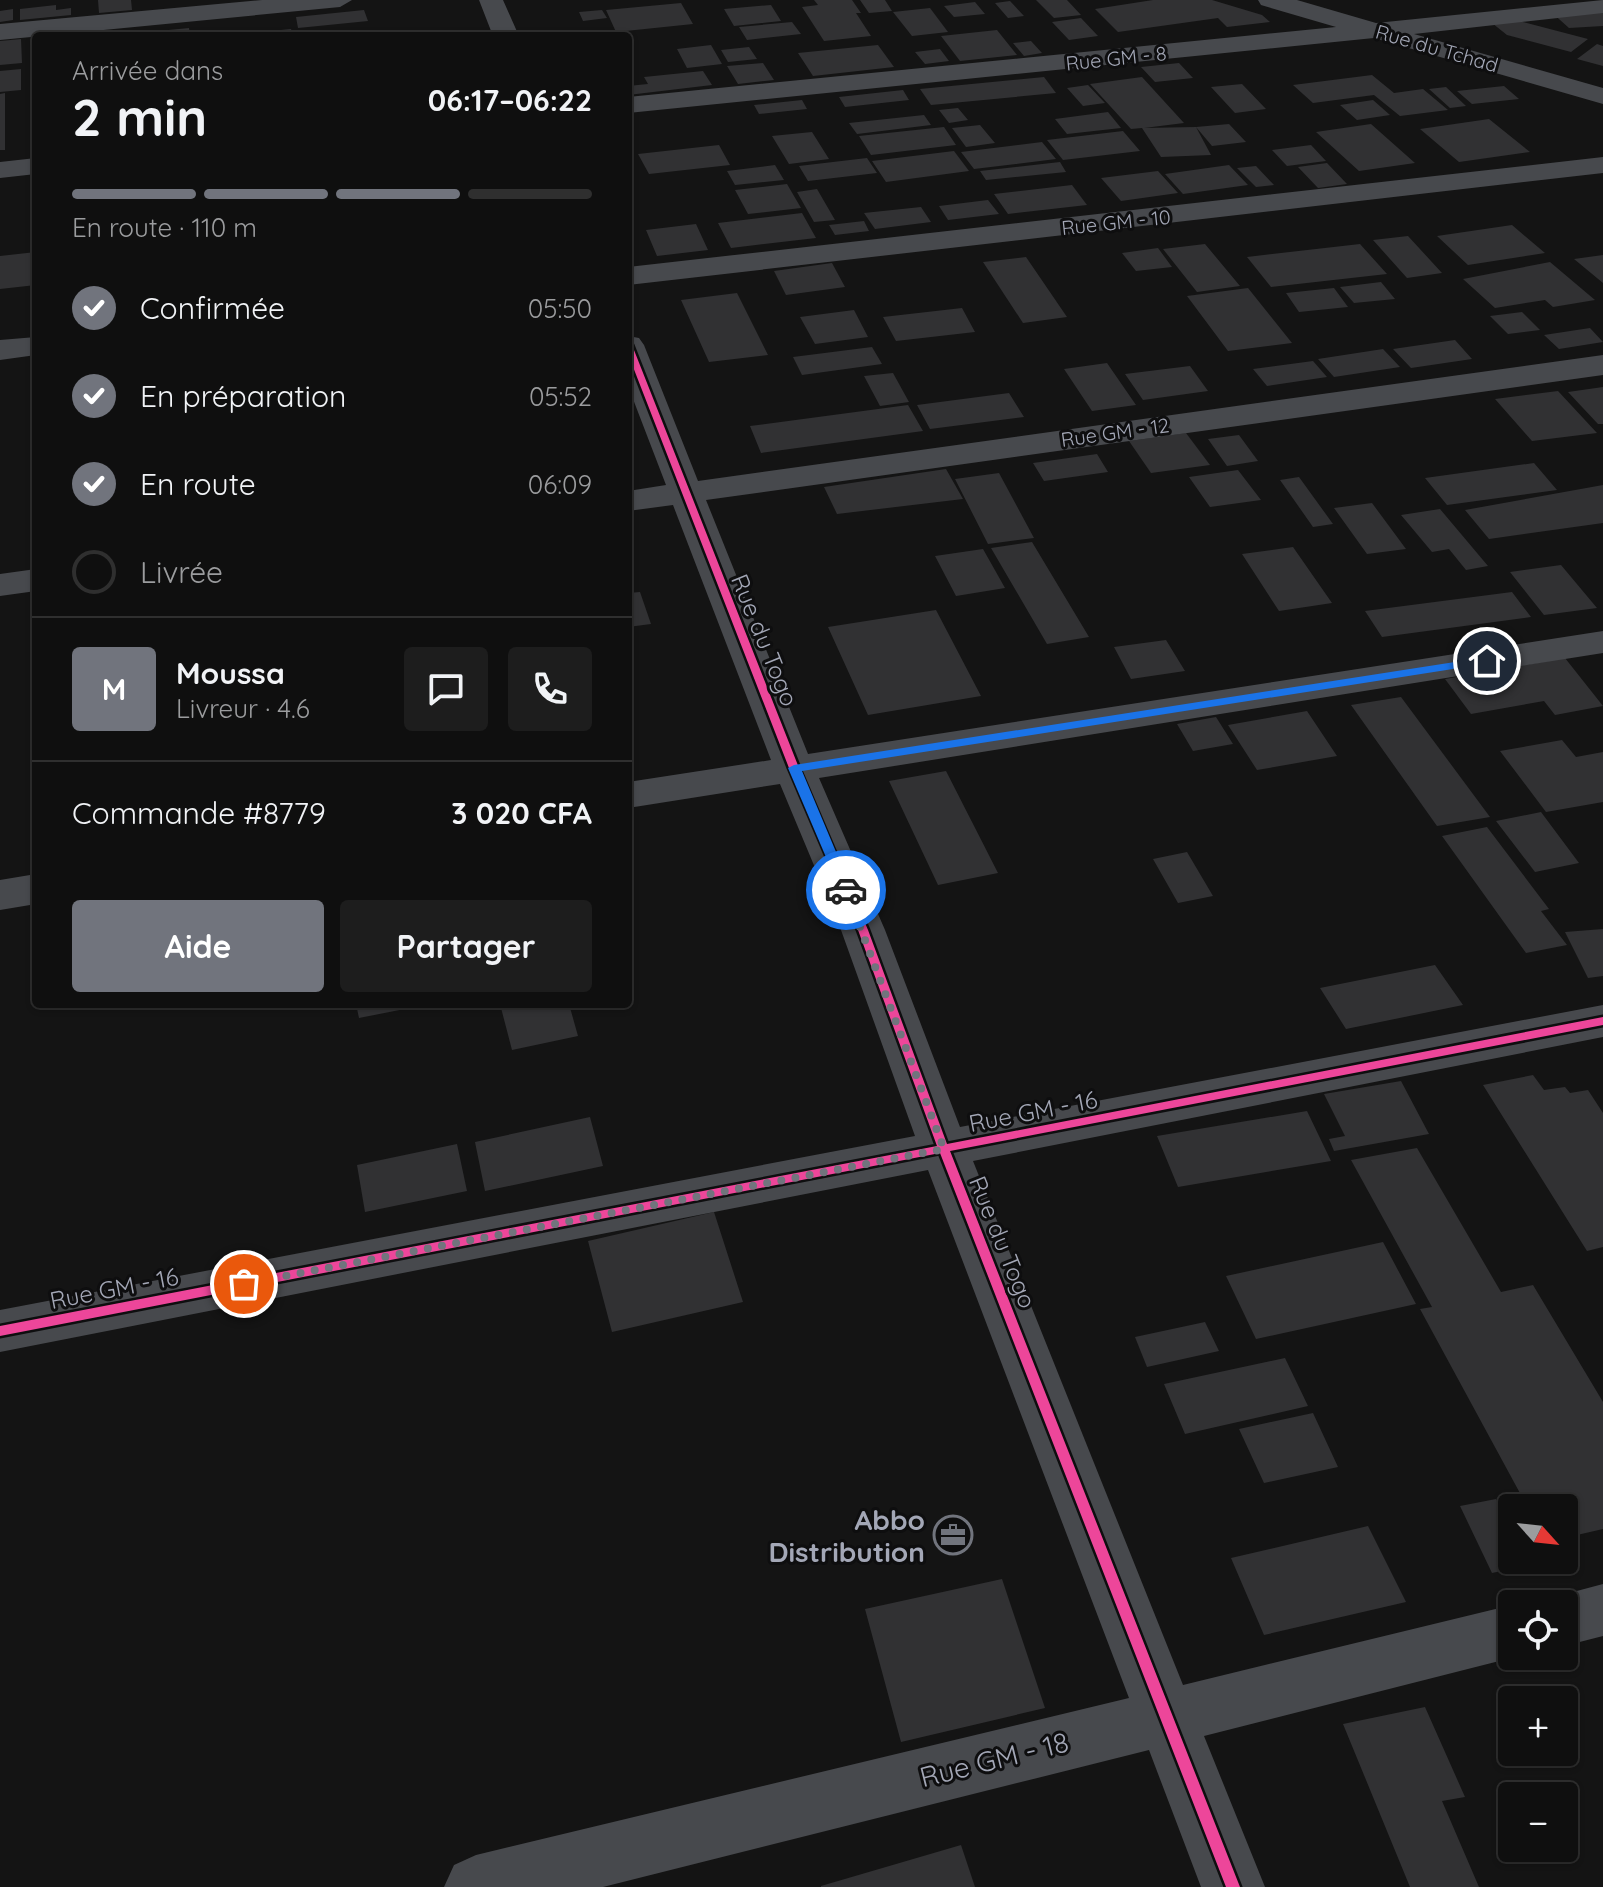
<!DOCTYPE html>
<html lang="fr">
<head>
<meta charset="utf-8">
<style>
	body { margin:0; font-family:Quicksand,sans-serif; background:#1d1d1d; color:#f1f3f6; height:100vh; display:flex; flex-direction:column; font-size:30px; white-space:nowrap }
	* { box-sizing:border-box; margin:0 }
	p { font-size:26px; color:#9b9c9e }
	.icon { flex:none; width:44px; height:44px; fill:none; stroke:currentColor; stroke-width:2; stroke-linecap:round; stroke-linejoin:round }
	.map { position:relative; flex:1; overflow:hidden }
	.panel { position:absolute; left:32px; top:32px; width:600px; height:976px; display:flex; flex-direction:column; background:#0f0f0f; border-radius:8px; box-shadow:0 2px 6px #0004,0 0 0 2px #2f2f2f }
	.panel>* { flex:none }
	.needle { width:52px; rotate:117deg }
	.tools { position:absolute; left:1498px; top:1494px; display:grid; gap:16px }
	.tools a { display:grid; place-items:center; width:80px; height:80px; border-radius:8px; background:#0f0f0f; box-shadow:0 2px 6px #0004,0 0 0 2px #2f2f2f; font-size:40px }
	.pin { position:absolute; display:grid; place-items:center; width:68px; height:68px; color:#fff; margin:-34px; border:4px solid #fff; border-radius:50%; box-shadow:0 2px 8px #0007 }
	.courier { position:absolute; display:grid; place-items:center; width:80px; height:80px; margin:-40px; border:6px solid #1a73e8; border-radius:50%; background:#fff; color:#222; box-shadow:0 2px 10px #0007 }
	.summary em { font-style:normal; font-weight:700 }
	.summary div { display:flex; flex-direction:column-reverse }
	.summary { display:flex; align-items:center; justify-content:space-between; height:136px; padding:0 40px }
	h1 { font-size:52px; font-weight:700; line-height:60px }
	.bar { display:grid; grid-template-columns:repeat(4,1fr); gap:12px 8px; align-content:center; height:96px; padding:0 40px }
	.bar i { height:10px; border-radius:6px; background:#2f2f2f }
	.bar .selected { background:#71747d }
	.bar p { grid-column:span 4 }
	.line { display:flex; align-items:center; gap:20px; padding:0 40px; border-top:2px solid #2f2f2f }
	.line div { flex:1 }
	.round { display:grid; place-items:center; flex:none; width:84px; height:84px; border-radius:8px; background:#1d1d1d }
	ol { padding:0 40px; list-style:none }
	li { display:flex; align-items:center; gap:24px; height:88px }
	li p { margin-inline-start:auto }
	li .icon { padding:8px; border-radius:50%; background:#71747d; color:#fff; stroke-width:4 }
	li:last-child { color:#9b9c9e }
	li i { width:44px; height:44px; border:4px solid #2f2f2f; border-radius:50% }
	.action { display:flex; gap:16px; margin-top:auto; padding:16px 40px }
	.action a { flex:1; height:92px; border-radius:8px; background:#71747d; color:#fff; font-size:32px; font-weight:700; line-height:92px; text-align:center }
	.action a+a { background:#1d1d1d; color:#f1f3f6 }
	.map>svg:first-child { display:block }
</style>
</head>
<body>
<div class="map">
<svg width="1603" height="1887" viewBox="0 0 1603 1887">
	<rect width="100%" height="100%" fill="#141414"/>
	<path fill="#313133" d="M98,0H131L132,10L99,13Z
		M814,0H852L861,13H856L871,36L824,41L802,7L818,5Z
		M860,0H885L892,11L869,13Z
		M1036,0H1067L1081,15L1054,18Z
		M1153,0H1212L1262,15L1270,22L1227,27L1218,18L1118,32L1095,9Z
		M1010,1L1024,16L1008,18L995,3Z
		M975,2L985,14L954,17L944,6Z
		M681,3L693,24L616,32L606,10Z
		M56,5V10L71,8V15L20,20V9Z
		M771,5L781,21L734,26L724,9Z
		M1603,7V26L1569,28L1550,11Z
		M930,8L948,32L912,36L893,12Z
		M13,9V20L0,22V11Z
		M364,10L368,21L298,28L296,17Z
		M602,10L607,18L583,21L579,12Z
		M1081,18L1098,36L1069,40L1052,22Z
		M1515,20L1588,39L1571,52L1507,35L1492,23Z
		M792,22L801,34L747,40L739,27Z
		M189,28L190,36H148V32Z
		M291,29L293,36H262L261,32Z
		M997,30L1017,55L960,61L941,36Z
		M21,39L22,63L0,65V41Z
		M1031,41L1042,53L1024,56L1013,43Z
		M1597,44L1603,46V66L1577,59Z
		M711,45L722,64L687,68L677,49Z
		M878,45L894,67L813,76L798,53Z
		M749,47L757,59L728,62L721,50Z
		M940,49L949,61L925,64L915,52Z
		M763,63L774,80L738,84L727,66Z
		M1179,63L1193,78L1155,82L1141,67Z
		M21,69V90L0,92V71Z
		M703,71L712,85L628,95V86L648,84L644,77Z
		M1372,75L1394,93L1423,89L1448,110L1400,116L1374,95L1313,103L1293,85Z
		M1044,77L1056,93L931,105L920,89Z
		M1142,77L1184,123L1144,128L1196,127L1211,155L1161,157L1142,128L1131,129L1090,84Z
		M1242,84L1266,109L1235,113L1211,87Z
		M1088,85L1105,103L1083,106L1067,88Z
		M1504,86L1519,99L1472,104L1457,91Z
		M1446,87L1466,106L1450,108L1429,89Z
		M903,90L909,100L845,107L839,97Z
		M5,93V150H0V94Z
		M802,100L807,109L759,114L754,105Z
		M1373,100L1390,115L1357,120L1340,105Z
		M958,108L968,120L949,123L939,110Z
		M1108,112L1121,128L1067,134L1055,119Z
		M924,115L931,125L857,134L849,123Z
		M1489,119L1530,152L1459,162L1420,129Z
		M1229,124L1246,142L1212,146L1196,127Z
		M1371,124L1415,163L1359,171L1316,132Z
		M980,125L995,143L966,147L952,128Z
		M944,127L956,145L871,155L859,136Z
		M1123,131L1140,151L1063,160L1047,140Z
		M812,132L829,159L789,164L772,136Z
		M1042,142L1056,159L974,169L961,152Z
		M719,145L730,165L649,174L638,154Z
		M1311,145L1326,161L1287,166L1272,150Z
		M954,151L969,171L886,182L872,161Z
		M867,158L877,173L808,181L799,166Z
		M1060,162L1066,172L986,180L980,171Z
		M1327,163L1347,184L1318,188L1298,167Z
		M775,165L784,180L735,185L727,171Z
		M1229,165L1248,185L1183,194L1165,174Z
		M1256,166L1274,185L1256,187L1237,168Z
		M1158,171L1178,193L1121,201L1101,178Z
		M787,184L801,208L748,214L735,190Z
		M1072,185L1087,205L1008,214L994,194Z
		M817,189L835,220L814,222L797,192Z
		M988,200L999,214L948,220L939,206Z
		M921,207L931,222L875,229L864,213Z
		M802,213L816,238L731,248L718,223Z
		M864,221L869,231L835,235L829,225Z
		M696,224L708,250L657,256L646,230Z
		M1512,225L1545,253L1468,265L1437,236Z
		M1408,236L1442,273L1407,278L1373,240Z
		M1205,244L1240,286L1197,292L1163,249Z
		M1360,244L1387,274L1271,287L1247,257Z
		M1158,248L1172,267L1136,271L1122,253Z
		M36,252V285L0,289V256Z
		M1603,255V283L1574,259Z
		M1026,257L1067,317L1023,323L983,262Z
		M1550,262L1595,300L1553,307L1545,300L1495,308L1463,279Z
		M832,263L845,287L786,295L774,271Z
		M1381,282L1395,299L1354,303L1340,287Z
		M1248,288L1292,343L1228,351L1187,296Z
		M1334,288L1348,307L1299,312L1286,293Z
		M737,293L768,355L709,362L681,300Z
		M962,308L975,332L896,341L883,317Z
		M854,310L868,337L815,344L800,317Z
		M1522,312L1540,330L1508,334L1490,316Z
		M1590,328L1603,342L1559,349L1544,335Z
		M1455,340L1472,359L1411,368L1393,349Z
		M872,347L882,364L802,375L793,357Z
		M1383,349L1400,367L1334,377L1318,359Z
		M1313,361L1327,377L1267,386L1253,369Z
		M1107,363L1136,405L1092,411L1064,369Z
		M1190,366L1208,391L1143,400L1125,374Z
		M893,373L909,402L880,406L864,376Z
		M1603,387V424H1598L1568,392Z
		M1558,391L1597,433L1532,441L1495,399Z
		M1009,393L1024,417L930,429L917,405Z
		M908,405L923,431L761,453L750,426Z
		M1186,433L1210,465L1151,473L1129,441Z
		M1239,435L1258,461L1227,466L1208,439Z
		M1097,454L1108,472L1044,481L1033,463Z
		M1534,463L1557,490L1447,505L1425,478Z
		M946,469L963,499L837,514L824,487Z
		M1238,470L1261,500L1210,507L1189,477Z
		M999,473L1034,538L988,544L955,479Z
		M1299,477L1333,524L1313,527L1280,480Z
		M1603,485V523L1489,539L1465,510Z
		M1372,503L1406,549L1367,554L1334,508Z
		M1440,509L1488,566L1466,570L1449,549L1432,552L1401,515Z
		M1032,542L1089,637L1047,644L991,548Z
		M1293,547L1332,603L1279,611L1242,554Z
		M983,549L1005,588L956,596L935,556Z
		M1561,565L1597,608L1544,615L1510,572Z
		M640,592L651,624L628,627V593Z
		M1512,592L1531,617L1382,637L1365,611Z
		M936,610L981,696L868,715L828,627Z
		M1166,640L1185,671L1131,679L1114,647Z
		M1565,658L1603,706L1555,715L1544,701L1471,714L1445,679Z
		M1401,697L1490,817L1437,826L1351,705Z
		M1307,711L1337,756L1257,770L1228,725Z
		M1216,717L1233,744L1193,751L1177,724Z
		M1562,740L1576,757L1603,752V802L1546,812L1500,751Z
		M946,771L998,873L938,885L889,781Z
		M1541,812L1579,863L1535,872L1496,821Z
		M1487,827L1549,909L1541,911L1567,945L1526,953L1442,836Z
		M1187,852L1213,896L1178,903L1153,859Z
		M1603,929V976L1588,978L1565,932Z
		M1435,965L1463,1005L1346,1029L1320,988Z
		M356,1004H424L425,1005L359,1018Z
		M500,1004H569L578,1036L512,1050Z
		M1533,1075L1544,1090L1565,1087L1570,1093L1588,1090L1603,1113V1247L1587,1251L1483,1085Z
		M1401,1081L1429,1134L1334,1151L1329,1139L1345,1136L1324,1094Z
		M1307,1111L1331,1161L1178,1187L1157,1136Z
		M590,1117L603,1166L485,1191L475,1142Z
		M457,1144L467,1191L365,1212L357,1165Z
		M1417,1148L1501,1292L1533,1285L1603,1402V1529L1564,1538V1508H1528L1420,1309L1432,1307L1351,1160Z
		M714,1212L743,1302L612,1332L588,1241Z
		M1383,1242L1416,1304L1256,1339L1226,1276Z
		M1205,1322L1219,1351L1147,1367L1135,1337Z
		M1285,1358L1308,1406L1185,1434L1164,1384Z
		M1313,1413L1338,1467L1264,1483L1239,1429Z
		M1496,1499L1512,1530V1560H1527L1530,1565L1492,1573L1460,1506Z
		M1368,1526L1406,1602L1264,1635L1231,1558Z
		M1002,1579L1045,1708L901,1742L865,1609Z
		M1425,1707L1465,1797L1442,1801L1479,1887H1410L1343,1724Z
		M961,1845L975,1887H821V1886Z"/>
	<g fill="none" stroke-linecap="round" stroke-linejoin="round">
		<path fill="#47494d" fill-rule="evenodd" d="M262,0H352L340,7L0,40V24Z
			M479,0H503L519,36H493Z
			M1258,0H1297L1376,23L1603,0V13L1414,34L1603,88V104L1374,38L628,113V97L1336,27L1261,5Z
			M1603,157V173L628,285V267Z
			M36,158V174L0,178V162Z
			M628,336L639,338L644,345L698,481L1603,355V375L706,500L808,754L1603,631V653L819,778L885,930L960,1127L1603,1005V1037L973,1161L1183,1685L1512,1605V1656H1519L1204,1736L1265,1887H1201L1149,1750L603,1887H444L454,1865L476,1855L1129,1698L928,1170L0,1352V1310L915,1136L841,930L780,784L628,808V782L771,760L673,505L628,511V491L666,485L628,386Z
			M36,337V355L0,360V340Z
			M36,569V591L0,596V574Z
			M36,874V904L0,910V880Z
			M1603,1584V1636L1564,1646V1604H1542L1543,1600Z"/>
		<defs>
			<path id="cycleway" d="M628,343L632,345L799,768L868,930L947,1144L1603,1017V1025L950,1151L1240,1887H1226L940,1153L0,1336V1326L937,1146L858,930L789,768L628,354Z"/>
		</defs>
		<use href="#cycleway" stroke="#0e0e0f" stroke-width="5"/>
		<use href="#cycleway" fill="#ed469a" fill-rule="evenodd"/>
	</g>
	<path fill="#1a73e8" d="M1487,657L1491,663L802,771L852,890L846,894L840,890L788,768L794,765Z"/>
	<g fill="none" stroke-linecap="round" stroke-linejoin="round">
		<path stroke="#71747d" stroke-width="8" stroke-dasharray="0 14.4" d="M244,1284L944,1149L846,890"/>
	</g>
	<defs>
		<symbol id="office-ring" viewBox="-11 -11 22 22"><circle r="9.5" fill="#0e0e0f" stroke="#71747d" stroke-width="1.5"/><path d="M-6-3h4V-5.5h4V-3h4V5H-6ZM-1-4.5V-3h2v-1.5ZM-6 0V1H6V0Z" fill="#71747d"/></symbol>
	</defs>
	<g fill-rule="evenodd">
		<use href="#office-ring" x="931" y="1513" width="44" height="44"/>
	</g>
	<g text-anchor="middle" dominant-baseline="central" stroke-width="6" stroke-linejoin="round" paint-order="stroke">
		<g font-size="20" fill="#a3a7b6" stroke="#0e0e0f">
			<text transform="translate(1437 48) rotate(16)">Rue du Tchad</text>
			<text transform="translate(1116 58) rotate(-6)">Rue GM - 8</text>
			<text transform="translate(1116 222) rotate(-6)">Rue GM - 10</text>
			<text transform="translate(1115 432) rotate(-8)">Rue GM - 12</text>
		</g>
		<g font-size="24" fill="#a3a7b6" stroke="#0e0e0f">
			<text transform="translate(765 640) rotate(68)">Rue du Togo</text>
			<text transform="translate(1033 1111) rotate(-11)">Rue GM - 16</text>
			<text transform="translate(1003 1242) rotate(68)">Rue du Togo</text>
			<text transform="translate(114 1288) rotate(-11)">Rue GM - 16</text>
		</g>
		<g font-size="28" font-weight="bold" fill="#a3a7b6" stroke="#0e0e0f" text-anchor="end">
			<text x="925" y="1519">Abbo<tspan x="925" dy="32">Distribution</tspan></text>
		</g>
		<g font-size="28" fill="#a3a7b6" stroke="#0e0e0f">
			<text transform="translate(994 1759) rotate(-14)">Rue GM - 18</text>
		</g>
	</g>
</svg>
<div class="tools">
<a><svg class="needle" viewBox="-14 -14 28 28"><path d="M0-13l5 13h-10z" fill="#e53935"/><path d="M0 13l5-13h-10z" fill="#9b9c9e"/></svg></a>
<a><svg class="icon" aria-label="locate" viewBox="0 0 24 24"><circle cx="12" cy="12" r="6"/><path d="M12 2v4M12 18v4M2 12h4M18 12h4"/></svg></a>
<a>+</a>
<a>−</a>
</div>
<div class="pin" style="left:244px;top:1284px;background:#ea580c"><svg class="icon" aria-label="bag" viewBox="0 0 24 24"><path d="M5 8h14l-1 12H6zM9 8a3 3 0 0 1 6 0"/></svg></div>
<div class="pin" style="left:1487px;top:661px;background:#1f2937"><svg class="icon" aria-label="home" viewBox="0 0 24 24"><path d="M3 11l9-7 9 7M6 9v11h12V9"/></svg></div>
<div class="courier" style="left:846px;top:890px"><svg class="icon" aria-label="car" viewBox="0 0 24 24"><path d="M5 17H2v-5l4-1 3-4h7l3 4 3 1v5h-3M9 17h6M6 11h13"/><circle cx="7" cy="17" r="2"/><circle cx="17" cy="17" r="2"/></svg></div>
<section class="panel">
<div class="summary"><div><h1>2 min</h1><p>Arrivée dans</p></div><em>06:17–06:22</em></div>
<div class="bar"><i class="selected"></i><i class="selected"></i><i class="selected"></i><i></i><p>En route · 110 m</p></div>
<ol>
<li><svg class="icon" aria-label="check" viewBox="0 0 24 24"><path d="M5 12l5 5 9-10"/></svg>Confirmée<p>05:50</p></li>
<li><svg class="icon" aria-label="check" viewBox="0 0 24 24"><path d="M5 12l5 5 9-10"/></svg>En préparation<p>05:52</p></li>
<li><svg class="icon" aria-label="check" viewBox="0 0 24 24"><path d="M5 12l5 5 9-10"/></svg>En route<p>06:09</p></li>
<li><i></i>Livrée</li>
</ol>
<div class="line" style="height:144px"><b class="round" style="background:#71747d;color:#fff">M</b><div><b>Moussa</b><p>Livreur · 4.6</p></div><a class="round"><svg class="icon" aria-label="chat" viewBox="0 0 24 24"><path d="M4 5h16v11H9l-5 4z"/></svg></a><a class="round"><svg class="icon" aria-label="phone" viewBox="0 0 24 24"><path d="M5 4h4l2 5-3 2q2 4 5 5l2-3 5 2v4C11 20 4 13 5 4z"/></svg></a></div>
<div class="line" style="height:104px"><div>Commande #8779</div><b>3 020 CFA</b></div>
<div class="action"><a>Aide</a><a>Partager</a></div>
</section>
</div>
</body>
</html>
